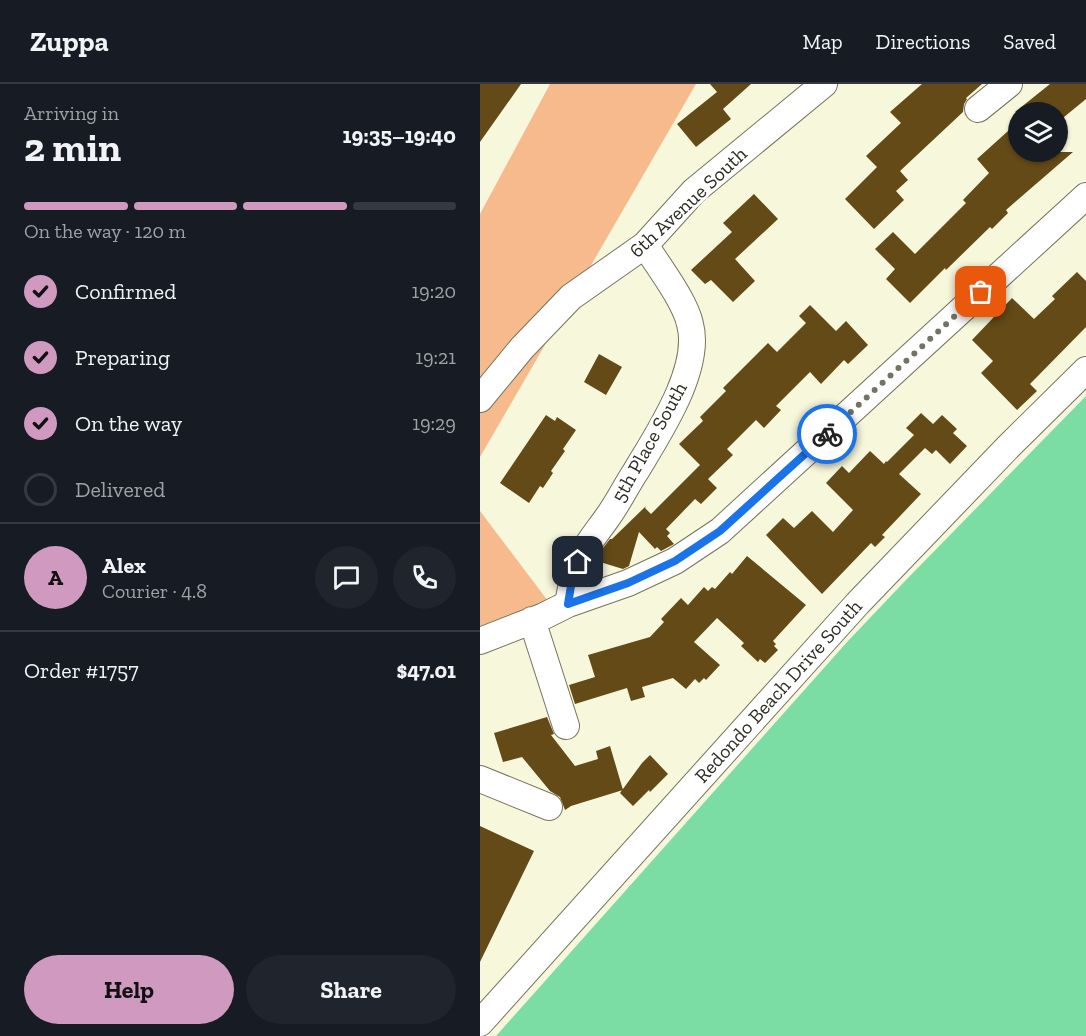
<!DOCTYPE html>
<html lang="en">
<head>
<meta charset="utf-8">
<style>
	body { margin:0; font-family:"Zilla Slab",serif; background:#20242c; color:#f1f3f6; height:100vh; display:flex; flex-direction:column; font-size:22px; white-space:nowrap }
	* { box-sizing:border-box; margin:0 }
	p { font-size:20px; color:#9ea1a6 }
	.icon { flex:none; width:33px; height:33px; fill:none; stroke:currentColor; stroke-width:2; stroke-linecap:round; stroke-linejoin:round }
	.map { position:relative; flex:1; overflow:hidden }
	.side { display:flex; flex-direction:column; background:#171b24; width:480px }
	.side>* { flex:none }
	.fabs { position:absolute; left:528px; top:18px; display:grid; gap:12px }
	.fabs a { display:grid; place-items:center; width:60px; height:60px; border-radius:50%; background:#171b24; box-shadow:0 2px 4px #0004; font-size:30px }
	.pin { position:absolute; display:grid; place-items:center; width:51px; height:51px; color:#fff; margin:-26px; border-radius:12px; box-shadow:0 3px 9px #0006 }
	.courier { position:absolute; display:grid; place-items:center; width:60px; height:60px; margin:-30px; border:4px solid #1a73e8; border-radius:50%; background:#fff; color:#222; box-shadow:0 2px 8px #0007 }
	.headline em { font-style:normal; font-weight:800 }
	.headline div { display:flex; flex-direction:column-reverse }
	.headline { display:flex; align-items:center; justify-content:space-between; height:102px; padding:0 24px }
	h1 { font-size:39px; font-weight:800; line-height:45px }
	.bar { display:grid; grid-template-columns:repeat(4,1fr); gap:9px 6px; align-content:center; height:72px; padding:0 24px }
	.bar i { height:8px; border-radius:4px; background:#363941 }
	.bar .active { background:#cf99c0 }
	.bar p { grid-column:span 4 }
	.line { display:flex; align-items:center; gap:15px; padding:0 24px; border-top:2px solid #363941 }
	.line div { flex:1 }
	.round { display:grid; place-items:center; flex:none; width:63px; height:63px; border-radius:32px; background:#20242c }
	ol { padding:0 24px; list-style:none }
	li { display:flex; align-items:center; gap:18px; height:66px }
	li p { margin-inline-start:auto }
	li .icon { padding:6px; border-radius:50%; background:#cf99c0; color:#111; stroke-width:4 }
	li:last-child { color:#9ea1a6 }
	li i { width:33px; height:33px; border:3px solid #363941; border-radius:50% }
	.primary-button { display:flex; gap:12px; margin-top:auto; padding:12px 24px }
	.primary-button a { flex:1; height:69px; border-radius:36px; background:#cf99c0; color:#111; font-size:24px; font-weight:800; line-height:69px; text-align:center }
	.primary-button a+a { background:#20242c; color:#f1f3f6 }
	header { display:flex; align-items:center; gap:36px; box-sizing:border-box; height:84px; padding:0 30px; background:#171b24; border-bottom:2px solid #363941 }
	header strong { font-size:28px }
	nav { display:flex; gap:33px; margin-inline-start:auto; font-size:21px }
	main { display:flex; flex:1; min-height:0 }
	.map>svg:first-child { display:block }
</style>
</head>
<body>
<header>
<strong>Zuppa</strong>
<nav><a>Map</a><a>Directions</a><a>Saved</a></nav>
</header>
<main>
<section class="side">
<div class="headline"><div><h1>2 min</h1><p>Arriving in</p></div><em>19:35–19:40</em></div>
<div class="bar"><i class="active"></i><i class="active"></i><i class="active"></i><i></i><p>On the way · 120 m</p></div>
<ol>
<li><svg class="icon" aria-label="check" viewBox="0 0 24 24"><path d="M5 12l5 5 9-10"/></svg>Confirmed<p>19:20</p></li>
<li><svg class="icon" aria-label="check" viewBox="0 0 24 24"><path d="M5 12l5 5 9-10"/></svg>Preparing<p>19:21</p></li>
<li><svg class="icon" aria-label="check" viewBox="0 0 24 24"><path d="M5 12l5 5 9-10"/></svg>On the way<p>19:29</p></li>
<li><i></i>Delivered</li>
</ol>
<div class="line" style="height:108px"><b class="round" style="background:#cf99c0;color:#111">A</b><div><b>Alex</b><p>Courier · 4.8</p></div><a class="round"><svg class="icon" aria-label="chat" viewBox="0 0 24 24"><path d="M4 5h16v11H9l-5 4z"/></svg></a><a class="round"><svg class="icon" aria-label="phone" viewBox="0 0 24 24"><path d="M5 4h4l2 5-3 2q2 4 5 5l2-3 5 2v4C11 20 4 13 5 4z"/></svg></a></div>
<div class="line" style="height:78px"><div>Order #1757</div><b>$47.01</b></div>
<div class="primary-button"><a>Help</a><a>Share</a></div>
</section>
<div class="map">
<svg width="606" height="952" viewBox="0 0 606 952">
	<rect width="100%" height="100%" fill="#f7f7dc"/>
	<path fill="#f6ba8d" d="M70,0H216L0,373V130Z
		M0,427L68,517L0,542Z"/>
	<path fill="#7bdda4" d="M606,312V952H16L368,557L425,497Z"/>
	<path fill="#634a17" d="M0,0H41L0,58Z
		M230,0H271L243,25L251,35L216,63L197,40L237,8Z
		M442,0H502L486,14L487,15L484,20L483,28L420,87L428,96L416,107L424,116L394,145L365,115L397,83L386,72L421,39L410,28Z
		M570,0H606V15L578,38V28H535Z
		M538,38V68H593L526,126L528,129L512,145L510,143L466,186L465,184L430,219L406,195L415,185L395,165L413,148L435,170L486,119L483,116L509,89L497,75Z
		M274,110L298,135L255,175L275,197L253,218L231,196L225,200L211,186L252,148L243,139Z
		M597,188L606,197V243L550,300L557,307L537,326L501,289L513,277L492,256L532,214L554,235L575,215L572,212Z
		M330,221L356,247L366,237L388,261L368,280L364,276L341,300L330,288L296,322L301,326L284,344L276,336L247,365L253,371L228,395L237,404L221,420L215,415L186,445L190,449L187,452L194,460L181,467L177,463L175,465L159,448L149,482L143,485L120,478L123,464L130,455H132L166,422L165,424L171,430L220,381L199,360L223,337L220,333L246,307L243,304L288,259L297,268L326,239L319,232Z
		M119,270L142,283L126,311L104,298Z
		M441,329L453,340L462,331L477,345L473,349L487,362L470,380L456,366L452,370L445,364L419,390L441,410L402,451L405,453L395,463L391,459L342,510L286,451L303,434L314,444L332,427L353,448L373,426L346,399L362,382L369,389L390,367L404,380L406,377L407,378L434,351L426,344Z
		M66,331L75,337L77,333L96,346L83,365L85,367L71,387L73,389L63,404L60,402L49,419L20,399Z
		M267,472L326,521L293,557L296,560L294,562L298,566L285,579L280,575L278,578L261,562L264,559L237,534L214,558L240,581L226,596L224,594L219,599L215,595L206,605L193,594L162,603L165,613L151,617L147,604L95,620L89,601L115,593L108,571L170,553L184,538L181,535L201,514L208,521L224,503L228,507L232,503L235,505L250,488L252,490Z
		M67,633L74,650L71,651L95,682L118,675L116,667L130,662L143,706L91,722L85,726L80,713L70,707L42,673L23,678L14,649Z
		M170,671L188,690L170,708L169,706L153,722L140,709L162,679Z
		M0,742L54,767L0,878Z"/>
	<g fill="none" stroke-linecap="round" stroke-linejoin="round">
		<defs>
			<path id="minor" d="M498,25L529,0
				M0,315L42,264L91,213L165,161L214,107L344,0
				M88,520C91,505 93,489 99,475C107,460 117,448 127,434C138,419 146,402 156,387C178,350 222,285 210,240C205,217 179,183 165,161
				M52,536L86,642
				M0,557L64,532L88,520L148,499L195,477L240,447L606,112
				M0,695L69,723
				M0,939L378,519L529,362L606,286"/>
		</defs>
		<use href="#minor" stroke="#75745d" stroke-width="28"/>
		<use href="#minor" stroke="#fff" stroke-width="26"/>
	</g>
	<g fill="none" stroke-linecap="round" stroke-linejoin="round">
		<path stroke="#737363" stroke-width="6" stroke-dasharray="0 10.8" d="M347,350L501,208"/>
		<path stroke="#1a73e8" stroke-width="8" d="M98,478L92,496L88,520L148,499L195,477L240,447L347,350"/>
	</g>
	<g text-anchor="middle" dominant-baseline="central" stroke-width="6" stroke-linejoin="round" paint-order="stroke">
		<g font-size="20" fill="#2c2c22" stroke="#fff">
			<text transform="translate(208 118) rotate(-43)">6th Avenue South</text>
			<text transform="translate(169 358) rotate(-61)">5th Place South</text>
			<text transform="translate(298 607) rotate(-48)">Redondo Beach Drive South</text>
		</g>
	</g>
</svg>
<div class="fabs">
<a><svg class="icon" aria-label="layers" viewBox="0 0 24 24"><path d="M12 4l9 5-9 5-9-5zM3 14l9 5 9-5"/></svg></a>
</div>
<div class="pin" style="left:501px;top:208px;background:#ea580c"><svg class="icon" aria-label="bag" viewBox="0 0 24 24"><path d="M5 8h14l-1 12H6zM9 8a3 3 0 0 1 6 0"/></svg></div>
<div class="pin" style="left:98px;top:478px;background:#1f2937"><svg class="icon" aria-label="home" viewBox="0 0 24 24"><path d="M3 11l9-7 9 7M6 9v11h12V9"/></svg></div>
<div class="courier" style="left:347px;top:350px"><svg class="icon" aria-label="bike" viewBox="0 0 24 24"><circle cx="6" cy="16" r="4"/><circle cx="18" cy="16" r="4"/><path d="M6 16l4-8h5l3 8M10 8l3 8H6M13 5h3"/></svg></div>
</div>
</main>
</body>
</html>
